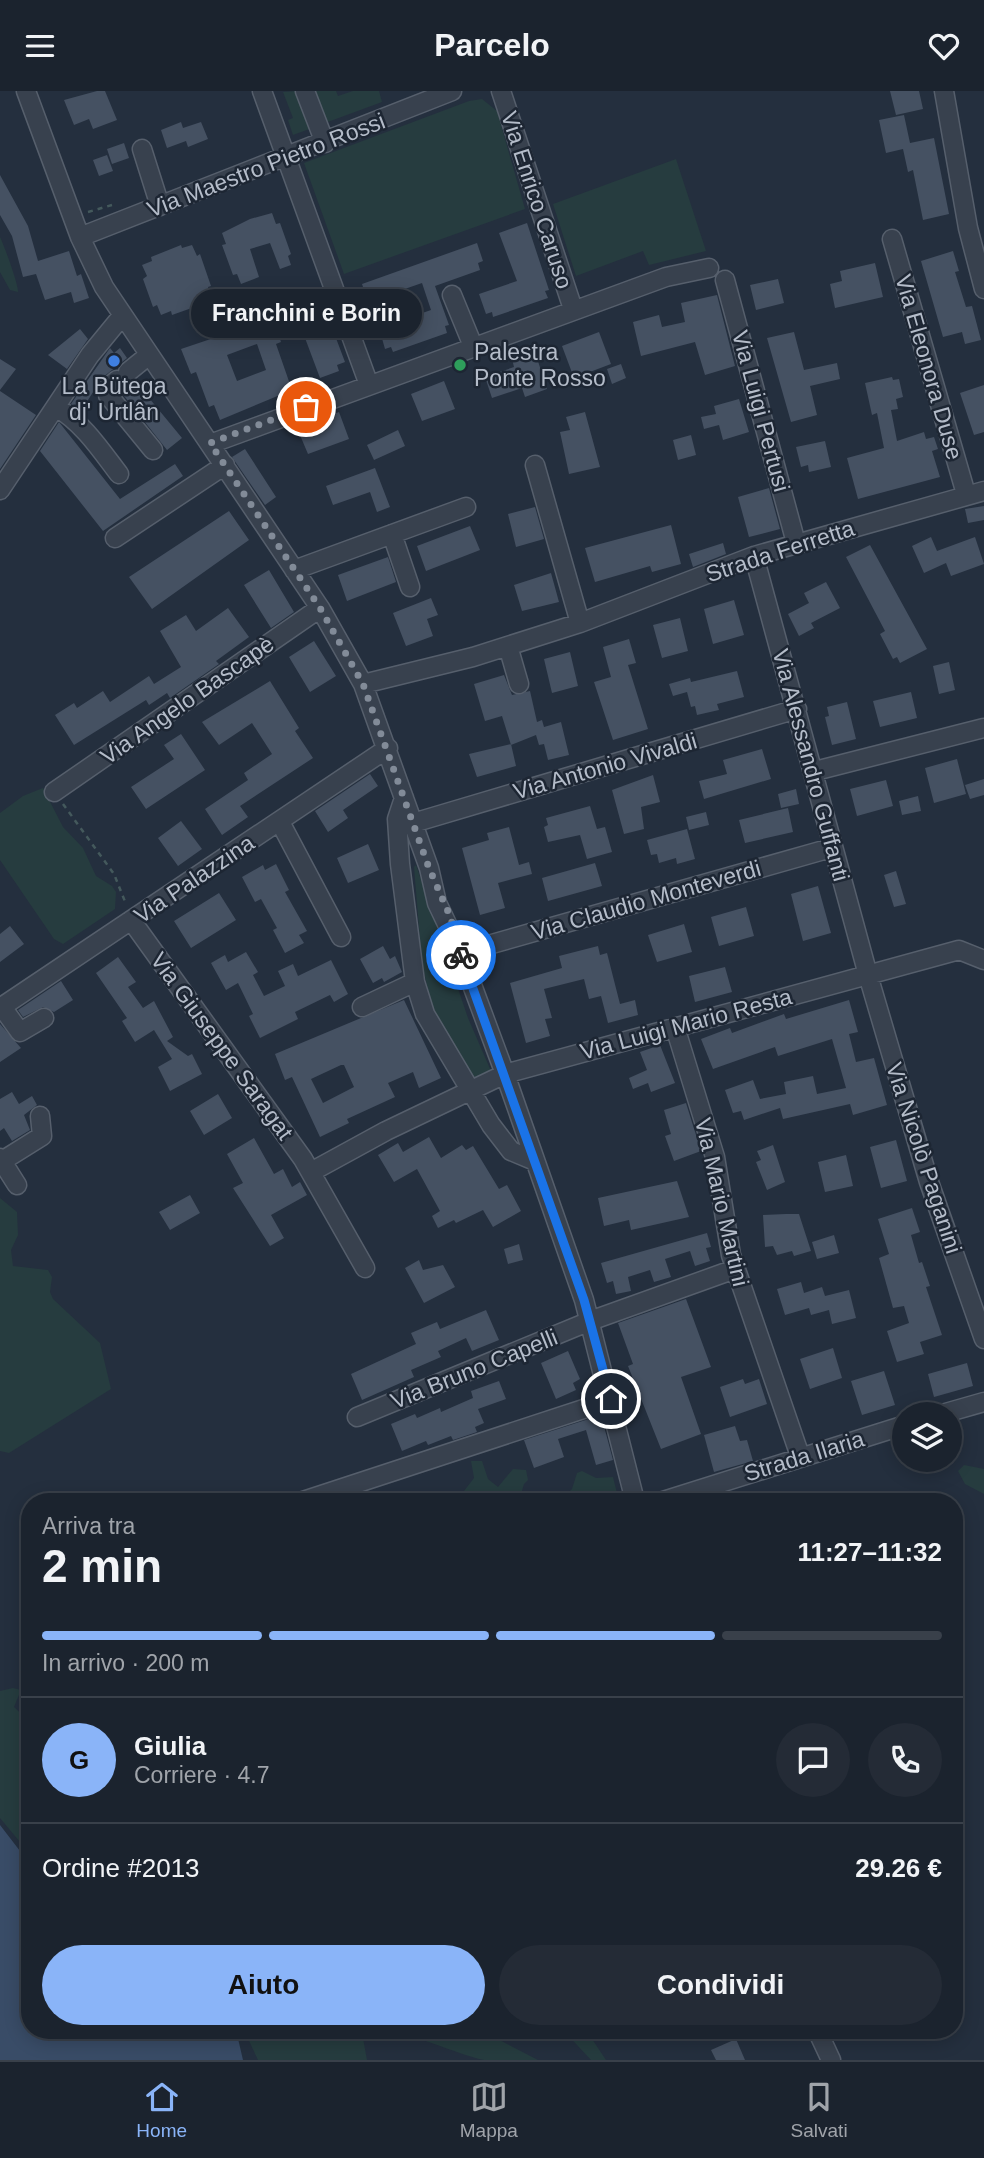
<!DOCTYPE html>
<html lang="it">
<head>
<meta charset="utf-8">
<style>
	body { margin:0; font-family:Arial,sans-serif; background:#242b36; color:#f1f3f6; height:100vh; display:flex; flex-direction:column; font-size:26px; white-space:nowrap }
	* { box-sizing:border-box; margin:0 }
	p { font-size:23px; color:#a0a4aa }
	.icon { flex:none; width:38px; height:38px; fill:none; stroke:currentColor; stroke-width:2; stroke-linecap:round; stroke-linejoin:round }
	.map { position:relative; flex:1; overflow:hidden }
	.details { position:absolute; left:21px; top:1402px; width:942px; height:546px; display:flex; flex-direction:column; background:#1b232e; border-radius:28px; box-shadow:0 4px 18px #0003,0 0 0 2px #39404a }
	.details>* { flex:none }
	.tools { position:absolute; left:892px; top:1311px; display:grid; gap:14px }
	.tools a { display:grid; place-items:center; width:70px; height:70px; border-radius:50%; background:#1b232e; box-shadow:0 4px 18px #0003,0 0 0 2px #39404a; font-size:35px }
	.pin { position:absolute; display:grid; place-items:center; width:60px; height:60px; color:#fff; margin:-30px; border:4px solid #fff; border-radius:50%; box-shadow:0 2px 7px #0007 }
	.courier { position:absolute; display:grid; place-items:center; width:70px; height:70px; margin:-35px; border:5px solid #1a73e8; border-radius:50%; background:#fff; color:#222; box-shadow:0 2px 9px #0007 }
	.bubble { position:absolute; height:49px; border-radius:24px; background:#1b232e; box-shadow:0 4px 18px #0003,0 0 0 2px #39404a; font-size:23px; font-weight:700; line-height:49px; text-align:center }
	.head em { font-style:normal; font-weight:700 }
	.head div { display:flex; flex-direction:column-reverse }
	.head { display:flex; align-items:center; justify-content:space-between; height:119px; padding:0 21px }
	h1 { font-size:46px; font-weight:700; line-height:52px }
	.bar { display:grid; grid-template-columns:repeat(4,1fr); gap:10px 7px; align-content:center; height:84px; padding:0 21px }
	.bar i { height:9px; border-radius:5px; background:#39404a }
	.bar .on { background:#8ab4f8 }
	.bar p { grid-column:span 4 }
	.line { display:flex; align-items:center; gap:18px; padding:0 21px; border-top:2px solid #39404a }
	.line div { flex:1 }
	.round { display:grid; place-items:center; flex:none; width:74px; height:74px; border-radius:37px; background:#242b36 }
	.action { display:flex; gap:14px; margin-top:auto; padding:14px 21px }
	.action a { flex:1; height:80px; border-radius:42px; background:#8ab4f8; color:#111; font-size:28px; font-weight:700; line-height:80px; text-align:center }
	.action a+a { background:#242b36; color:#f1f3f6 }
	header { display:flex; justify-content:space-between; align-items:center; height:91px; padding:0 21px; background:#1b232e; font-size:32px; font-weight:700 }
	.dock { display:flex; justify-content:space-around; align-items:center; height:98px; border-top:2px solid #39404a; background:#1b232e; font-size:19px; color:#a0a4aa }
	.dock a { display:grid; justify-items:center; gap:4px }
	.dock .on { color:#8ab4f8 }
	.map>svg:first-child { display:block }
</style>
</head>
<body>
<header><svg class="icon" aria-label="menu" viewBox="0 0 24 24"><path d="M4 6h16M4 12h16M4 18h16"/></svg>Parcelo<svg class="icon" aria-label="heart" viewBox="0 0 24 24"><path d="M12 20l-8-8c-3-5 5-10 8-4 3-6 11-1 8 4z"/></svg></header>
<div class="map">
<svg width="984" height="1969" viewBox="0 0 984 1969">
	<rect width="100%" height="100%" fill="#242f3e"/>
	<path fill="#263c3f" d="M298,0L312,37L293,44L288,29L293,27L283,1Z
		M313,0H336L338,5L353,0H379L382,11L325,32Z
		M482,8L497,20L525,118L344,183L304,72L469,10Z
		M676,68L706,160L649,174L643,160L576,185L553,113Z
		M0,146C4,154 19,195 18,201L10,199L0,181Z
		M43,697L63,736L83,757L96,785L112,795L116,801L115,818L63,853L54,848L0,769V722L23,705Z
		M416,774L468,927L491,980L489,984L475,989L434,924L422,873L414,776Z
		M0,1107L17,1121L18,1144L11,1159L13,1175L48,1179L52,1186L50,1201L53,1208L100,1252L111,1298L9,1362L0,1360Z
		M471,1370H482L488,1388L498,1396L513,1378L526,1379L528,1389L524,1393L519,1410H465L464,1400L474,1387Z
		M964,1374L984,1378V1403L965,1393L958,1380Z
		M582,1380L596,1387L613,1386L619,1410H536L547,1407L560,1409L572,1398L577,1382Z
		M13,1597L21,1599L14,1616L30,1631V1763L0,1727V1600Z
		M244,1939L486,1942L538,1969C521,1969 501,1969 484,1969C446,1961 401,1932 363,1947L367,1969H258Z
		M563,1939H586L606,1969H591Z"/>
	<path fill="#394c67" d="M0,1734L30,1773V1939H236L243,1969H0Z"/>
	<path fill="#455162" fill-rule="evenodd" d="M97,0H105L117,29L93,38L89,28L74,34L64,9Z
		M890,0H919L923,18L896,24Z
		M904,24L910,52L934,47L949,123L923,129L913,79L908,81L903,58L886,62L879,29Z
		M181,31L183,37L201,31L208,48L188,56L186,50L167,57L161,39Z
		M124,52L129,67L112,73L107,58Z
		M107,64L113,80L99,85L93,69Z
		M0,84L28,135L38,170L69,160L77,185L81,183L89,207L74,212L71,201L45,209L36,183L23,186L12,145L0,124Z
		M272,122L276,133L280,132L291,163L288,165L291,174L280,178L270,152L250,158L259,186L241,193L237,183L233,184L222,154L226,153L222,142L250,128Z
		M527,132L549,199L545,200L548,207L493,226L492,221L486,223L479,203L517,190L499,142Z
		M477,152L483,170L478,172L480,179L435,195L449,234L445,235L447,242L393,261L391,256L385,258L371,209L368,211L362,193ZM422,192L431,219L408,227L399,200Z
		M181,154L182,157L192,154L197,165L200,163L211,195L208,196L211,205L202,208L203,213L172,224L171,220L161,224L157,214L153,216L143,188L147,185L142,174L152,170L151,166Z
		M953,160L959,180L955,181L966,216L972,215L981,249L965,253L962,241L943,246L921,170Z
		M875,172L883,206L835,217L830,193L842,190L840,180Z
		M778,188L784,212L756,219L750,194Z
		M717,204L735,275L705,284L695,251L641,265L633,231L659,224L662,236L685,231L681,212Z
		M316,216L318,221L325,218L345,271L337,274L339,280L320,287L296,223Z
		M264,230L266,236L275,233L281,251L276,253L292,299L220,329L214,314L209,316L196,281L191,283L181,258ZM257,253L266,279L237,290L227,264Z
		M80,238L88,248L67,278L48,264Z
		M599,241L611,273L574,287L562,255Z
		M794,241L804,279L837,272L840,288L810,295L817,324L791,331L767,247Z
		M110,257L114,262L120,257L127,267L102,287L81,320L71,313Z
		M535,261L547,298L525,306L522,297L492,307L485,286L514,276L512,268Z
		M0,268L16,278L0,299Z
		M621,273L626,287L612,293L607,278Z
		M892,286L893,289L899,288L903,306L896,308L898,318L891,319L897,350L924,341L926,348L934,346L938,358L932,360L940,386L858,408L847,367L884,357L877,322L872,324L865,292Z
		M135,290L182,347L167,359L121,301L128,292Z
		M444,290L455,318L422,330L411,303Z
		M984,294V341L974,344L960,302Z
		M0,300L36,324L0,378Z
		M739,308L749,341L723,349L719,334L704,338L701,326L716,323L714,315Z
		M339,321L349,348L308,363L297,337Z
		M585,321L600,376L569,383L560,341L570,339L566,326Z
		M59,331L120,408L175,373L183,385L103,440L40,360Z
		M398,339L405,355L374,369L367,354Z
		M691,344L696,364L678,369L673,349Z
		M825,350L831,376L809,381L808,374L801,376L796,356Z
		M245,358L276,406L265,414L232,366Z
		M375,377L390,416L377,421L370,401L333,414L326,395Z
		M769,397L780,438L749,446L738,406Z
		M984,415V429L968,432L965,418Z
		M535,416L544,448L516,456L508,423Z
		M229,420L249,449L152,518L129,486Z
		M671,434L681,473L652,481L650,475L595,491L585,457Z
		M470,435L480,459L426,480L417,455Z
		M931,446L937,460L975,446L984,473L951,485L946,472L924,482L912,455Z
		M723,452L726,463L693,476L689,463Z
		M870,454L927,558L900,572L897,566L893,568L880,543L885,540L846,466Z
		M388,466L396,491L347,510L338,484Z
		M269,479L294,521L271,537L244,494Z
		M551,482L559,511L522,520L514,494Z
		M826,491L840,517L811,532L814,537L799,545L788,523L809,512L804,502Z
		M431,507L438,524L427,528L433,545L406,555L393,522Z
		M734,509L744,544L713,553L704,518Z
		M228,517L249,546L216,570L219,573L170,607L167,602L149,614L146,609L74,654L55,624L74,612L77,617L103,600L110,611L149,585L154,593L181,576L160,540L186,524L196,540Z
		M680,527L688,560L662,567L653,534Z
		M629,548L636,572L628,574L648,638L613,649L594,591L611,586L603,556Z
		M314,550L336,585L310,601L289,566Z
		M570,561L578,595L552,602L544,568Z
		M949,571L955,599L939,603L933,575Z
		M737,580L744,606L717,613L719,619L697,624L695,615L691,616L687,601L673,605L669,593L690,587L691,591Z
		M504,584L512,604L530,600L537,631L542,629L544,636L561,631L569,664L548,669L544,653L539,654L536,644L511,654L502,625L485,630L474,593Z
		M270,590L299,637L295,640L313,667L240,715L248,726L222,744L205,718L248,689L244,682L272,663L252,632L219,654L202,631Z
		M911,601L917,627L880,636L873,610Z
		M847,611L856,648L832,654L825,626L829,625L827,616Z
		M181,643L205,679L146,718L131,696L174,668L164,654Z
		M511,653L516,675L477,686L469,663Z
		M762,658L771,688L704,708L699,690L727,683L723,669Z
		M957,668L966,703L934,712L925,677Z
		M370,683L378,695L343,719L348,727L328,741L315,720Z
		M653,684L660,711L641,716L644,738L624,743L612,699Z
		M984,688V704L970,708L965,694Z
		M886,689L893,715L857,725L850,698Z
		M796,698L799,713L781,717L778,703Z
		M918,705L921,720L902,724L899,710Z
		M590,715L597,738L605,736L612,761L587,768L580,744L548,751L544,736L548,734L546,727Z
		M788,717L793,741L745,752L739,729Z
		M706,721L709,734L689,739L686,726Z
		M181,730L202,758L178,775L158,747Z
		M509,736L519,774L529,771L532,783L498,792L505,817L480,824L462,757L489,749L487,742Z
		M687,738L695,768L677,773L676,767L659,772L657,763L651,764L647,749Z
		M368,753L379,779L348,792L337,767Z
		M595,772L602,795L548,810L542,787Z
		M276,773L289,799L285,801L307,840L299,844L304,852L285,862L273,839L277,837L261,808L255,811L242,786L263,774L265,779Z
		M896,780L906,813L894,816L884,784Z
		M818,795L831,842L803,850L791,803Z
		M219,802L236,829L191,857L174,830Z
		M746,816L754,845L719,855L711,826Z
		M684,833L692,861L657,871L648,844Z
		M10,835L24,853L0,871V843Z
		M383,855L390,868L395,865L402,881L384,891L382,887L373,892L360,868Z
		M598,855L600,864L607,862L620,913L635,909L638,924L608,932L601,905L589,908L584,888L544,898L552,927L545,928L550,945L526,952L510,892L562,877L559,865Z
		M246,861L258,881L253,884L264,905L285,895L278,880L293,873L298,885L331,869L348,903L334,911L330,904L295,921L298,928L260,947L249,925L253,923L238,892L226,899L211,872L225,864L228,871Z
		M118,866L136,891L128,896L143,917L154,910L173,946L167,950L188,965L192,963L202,983L170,1000L158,976L172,968L154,939L135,951L122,930L127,927L96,882Z
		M725,876L732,901L695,911L689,885Z
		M61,890L73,909L54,921L43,916L23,926L18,919Z
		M404,909L441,987L419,997L413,981L388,992L395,1006L347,1028L349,1032L320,1046L292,986L285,989L275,963ZM341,974H344L354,996L323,1012L311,988Z
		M849,909L858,941L849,943L856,971L874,967L887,1014L853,1024L850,1013L783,1028L780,1017L744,1029L741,1020L733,1022L725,999L753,989L760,1008L786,1003L784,991L813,985L817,1003L846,997L832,948L778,965L775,956L713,978L701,948L730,937L732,942L784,923L786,928Z
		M0,933L21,957L0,971Z
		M660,954L675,992L651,1001L648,992L633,998L629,987L647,979L640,961Z
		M12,1001L19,1013L32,1005L37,1014L24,1024L30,1039L12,1050L4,1037L0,1040V1008Z
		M218,1003L232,1027L204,1044L190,1020Z
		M686,1012L701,1060L674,1070L665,1045L671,1043L664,1019Z
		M429,1046L441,1067L462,1054L466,1059L473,1055L499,1098L507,1094L521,1120L493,1136L483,1119L456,1132L454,1129L438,1137L432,1125L440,1120L417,1078L394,1091L378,1064L398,1052L403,1061Z
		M254,1047L274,1083L283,1078L292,1096L300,1091L307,1104L271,1124L284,1147L270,1155L233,1097L243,1092L227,1063Z
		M896,1049L907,1090L881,1097L870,1056Z
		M773,1054L785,1091L767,1099L756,1071L761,1069L757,1060Z
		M846,1064L853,1095L825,1101L818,1071Z
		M677,1090L689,1126L631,1139L629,1129L604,1135L598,1107Z
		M190,1104L200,1122L170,1139L159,1121Z
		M912,1117L920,1141L911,1144L919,1172L922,1171L930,1195L926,1196L942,1244L920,1251L924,1263L897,1271L887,1240L909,1232L904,1215L893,1217L879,1167L889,1163L878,1128Z
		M786,1123H799L811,1160L794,1165L792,1160L777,1164L773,1155L765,1156L763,1124Z
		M707,1142L711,1156L706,1157L710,1170L695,1175L690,1160L665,1168L671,1186L654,1191L650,1179L628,1186L631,1200L616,1203L613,1190L607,1192L601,1172Z
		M834,1144L839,1162L817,1168L812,1151Z
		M519,1153L523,1169L508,1173L504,1158Z
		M419,1169L423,1179L443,1174L455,1196L424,1212L405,1177Z
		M801,1191L804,1202L822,1196L825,1205L849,1199L856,1227L832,1233L829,1219L811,1224L809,1217L785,1224L777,1198Z
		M686,1208L711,1276L681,1286L701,1343L661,1358L628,1275L633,1273L618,1232Z
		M486,1219L499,1249L472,1260L466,1247L438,1260L441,1266L411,1279L414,1286L362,1309L351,1283L416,1253L411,1242L437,1231L440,1238Z
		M833,1257L842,1287L810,1298L800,1268Z
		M568,1260L580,1288L573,1292L576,1299L556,1308L541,1272Z
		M967,1272L973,1295L934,1306L928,1283Z
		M884,1280L895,1314L862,1324L851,1290Z
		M743,1288L745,1293L759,1288L767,1313L730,1326L720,1296Z
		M499,1290L506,1308L478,1318L484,1332L475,1336L477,1341L453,1349L451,1345L428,1354L426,1350L402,1360L391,1333L415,1323L417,1327L440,1317L441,1321L473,1307L471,1300Z
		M601,1324L613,1369L596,1374L586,1339L558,1348L564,1366L534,1377L524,1349Z
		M735,1335L740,1350L747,1349L753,1370L714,1381L704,1344Z
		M736,1948L745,1969H716L711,1959Z"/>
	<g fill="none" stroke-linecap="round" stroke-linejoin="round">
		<defs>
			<path id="minor" d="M26,0L80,146L104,196L320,517L363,593L429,777L437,812L458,856L505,983L584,1209L635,1410
				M262,0L369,294
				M305,0L325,52
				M501,0L573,218
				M944,0L968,137L984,198
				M142,58L160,115
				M80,146L452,0
				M892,148L966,403
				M725,189L796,452
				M452,204L473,255
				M128,281L149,264
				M117,289L109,296L108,304L153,359
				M56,316C83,332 100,358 119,383
				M210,353L666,186L709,177
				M535,374L580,532
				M0,399L90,264L122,225
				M392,443L410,496
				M115,447L225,374
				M754,465L868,884L929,1091L984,1248
				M294,479L466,416
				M508,555L519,593
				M363,593L473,566L580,532L754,465L984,400
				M815,680L984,637
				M54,701L320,517
				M404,707L397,728L400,773L415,891L425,923L491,1034L511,1060L535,1070
				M280,731L341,846
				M413,732L797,618
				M131,829L303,1068L365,1177
				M460,862L831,757
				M2,916L20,941L44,927
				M362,916L415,891
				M0,917L388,657
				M675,936L715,1066L731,1164L800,1365
				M0,1067L17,1094
				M2,1070L42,1045L40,1025
				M311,1081L386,1040L505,983L959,859L984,869
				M942,1323L984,1311
				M357,1326L590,1230L735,1178
				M303,1410L611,1309
				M663,1410L905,1334
				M817,1939L831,1969"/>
		</defs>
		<use href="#minor" stroke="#565f6c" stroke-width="21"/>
		<path stroke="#44595c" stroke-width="2.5" stroke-dasharray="5 5" stroke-linecap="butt" d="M88,121L112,114
			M63,713L114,783L126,813"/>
		<use href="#minor" stroke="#38414e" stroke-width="18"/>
	</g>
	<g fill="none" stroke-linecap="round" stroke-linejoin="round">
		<path stroke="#828b98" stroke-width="7" stroke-dasharray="0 12.6" d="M306,316L210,352L320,517L363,593L429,777L450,825L461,864"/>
		<path stroke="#1a73e8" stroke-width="9" d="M461,864L584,1209L611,1308"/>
	</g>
	<circle fill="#3f7fe0" stroke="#1d2633" stroke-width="2.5" cx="114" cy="270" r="7"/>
	<circle fill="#2e9e5b" stroke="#1d2633" stroke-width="2.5" cx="460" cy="274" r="7"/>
	<g text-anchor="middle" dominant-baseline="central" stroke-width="5" stroke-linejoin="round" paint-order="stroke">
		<g font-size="23" fill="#b4bcc9" stroke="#1d2633">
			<text transform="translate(266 74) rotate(-21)">Via Maestro Pietro Rossi</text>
			<text transform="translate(537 109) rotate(72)">Via Enrico Caruso</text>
			<text transform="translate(929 276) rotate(74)">Via Eleonora Duse</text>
			<text transform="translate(761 320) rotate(75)">Via Luigi Pertusi</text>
			<text transform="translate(780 460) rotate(-18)">Strada Ferretta</text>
			<text transform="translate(187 609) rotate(-35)">Via Angelo Bascapè</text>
			<text transform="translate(811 674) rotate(75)">Via Alessandro Guffanti</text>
			<text transform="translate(605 675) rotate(-16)">Via Antonio Vivaldi</text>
			<text transform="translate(194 788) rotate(-34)">Via Palazzina</text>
			<text transform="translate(646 809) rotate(-16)">Via Claudio Monteverdi</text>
			<text transform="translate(686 933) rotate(-15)">Via Luigi Mario Resta</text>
			<text transform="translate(222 955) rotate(54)">Via Giuseppe Saragat</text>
			<text transform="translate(924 1067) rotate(72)">Via Nicolò Paganini</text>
			<text transform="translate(722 1111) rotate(77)">Via Mario Martini</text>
			<text transform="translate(474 1278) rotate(-22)">Via Bruno Capelli</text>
			<text transform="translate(804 1365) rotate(-17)">Strada Ilaria</text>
		</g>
		<g font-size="23" fill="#b4bcc9" stroke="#1d2633" text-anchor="start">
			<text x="474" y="261">Palestra<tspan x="474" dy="26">Ponte Rosso</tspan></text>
			<text x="114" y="295" text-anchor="middle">La Bütega<tspan x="114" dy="26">dj' Urtlân</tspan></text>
		</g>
	</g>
</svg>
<div class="tools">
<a><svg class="icon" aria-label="layers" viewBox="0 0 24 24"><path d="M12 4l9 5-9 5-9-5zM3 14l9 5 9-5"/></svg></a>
</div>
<div class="pin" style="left:306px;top:316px;background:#ea580c"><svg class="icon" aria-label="bag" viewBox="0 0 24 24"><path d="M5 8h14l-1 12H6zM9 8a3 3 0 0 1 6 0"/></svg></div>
<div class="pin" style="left:611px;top:1308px;background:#1f2937"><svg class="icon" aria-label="home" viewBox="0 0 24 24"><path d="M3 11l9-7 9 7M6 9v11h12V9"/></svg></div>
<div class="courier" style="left:461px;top:864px"><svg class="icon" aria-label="bike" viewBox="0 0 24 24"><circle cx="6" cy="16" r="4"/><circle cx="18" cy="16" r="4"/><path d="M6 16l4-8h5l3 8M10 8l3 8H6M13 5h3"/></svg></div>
<div class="bubble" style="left:191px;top:198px;width:231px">Franchini e Borin</div>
<section class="details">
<div class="head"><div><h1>2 min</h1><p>Arriva tra</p></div><em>11:27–11:32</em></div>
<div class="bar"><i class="on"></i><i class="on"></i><i class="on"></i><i></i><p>In arrivo · 200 m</p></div>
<div class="line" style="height:126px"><b class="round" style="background:#8ab4f8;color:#111">G</b><div><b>Giulia</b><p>Corriere · 4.7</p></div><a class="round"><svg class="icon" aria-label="chat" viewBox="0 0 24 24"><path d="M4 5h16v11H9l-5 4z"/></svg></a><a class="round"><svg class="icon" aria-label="phone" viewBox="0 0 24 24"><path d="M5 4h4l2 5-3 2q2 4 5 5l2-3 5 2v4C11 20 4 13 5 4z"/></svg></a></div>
<div class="line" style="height:91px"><div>Ordine #2013</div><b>29.26 €</b></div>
<div class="action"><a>Aiuto</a><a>Condividi</a></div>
</section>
</div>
<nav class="dock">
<a class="on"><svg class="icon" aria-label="home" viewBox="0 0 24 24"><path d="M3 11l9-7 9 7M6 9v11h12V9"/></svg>Home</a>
<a><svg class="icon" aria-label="map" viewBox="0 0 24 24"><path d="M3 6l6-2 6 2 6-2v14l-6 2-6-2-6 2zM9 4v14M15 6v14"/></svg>Mappa</a>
<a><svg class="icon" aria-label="saved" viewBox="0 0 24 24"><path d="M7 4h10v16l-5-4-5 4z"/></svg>Salvati</a>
</nav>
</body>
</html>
